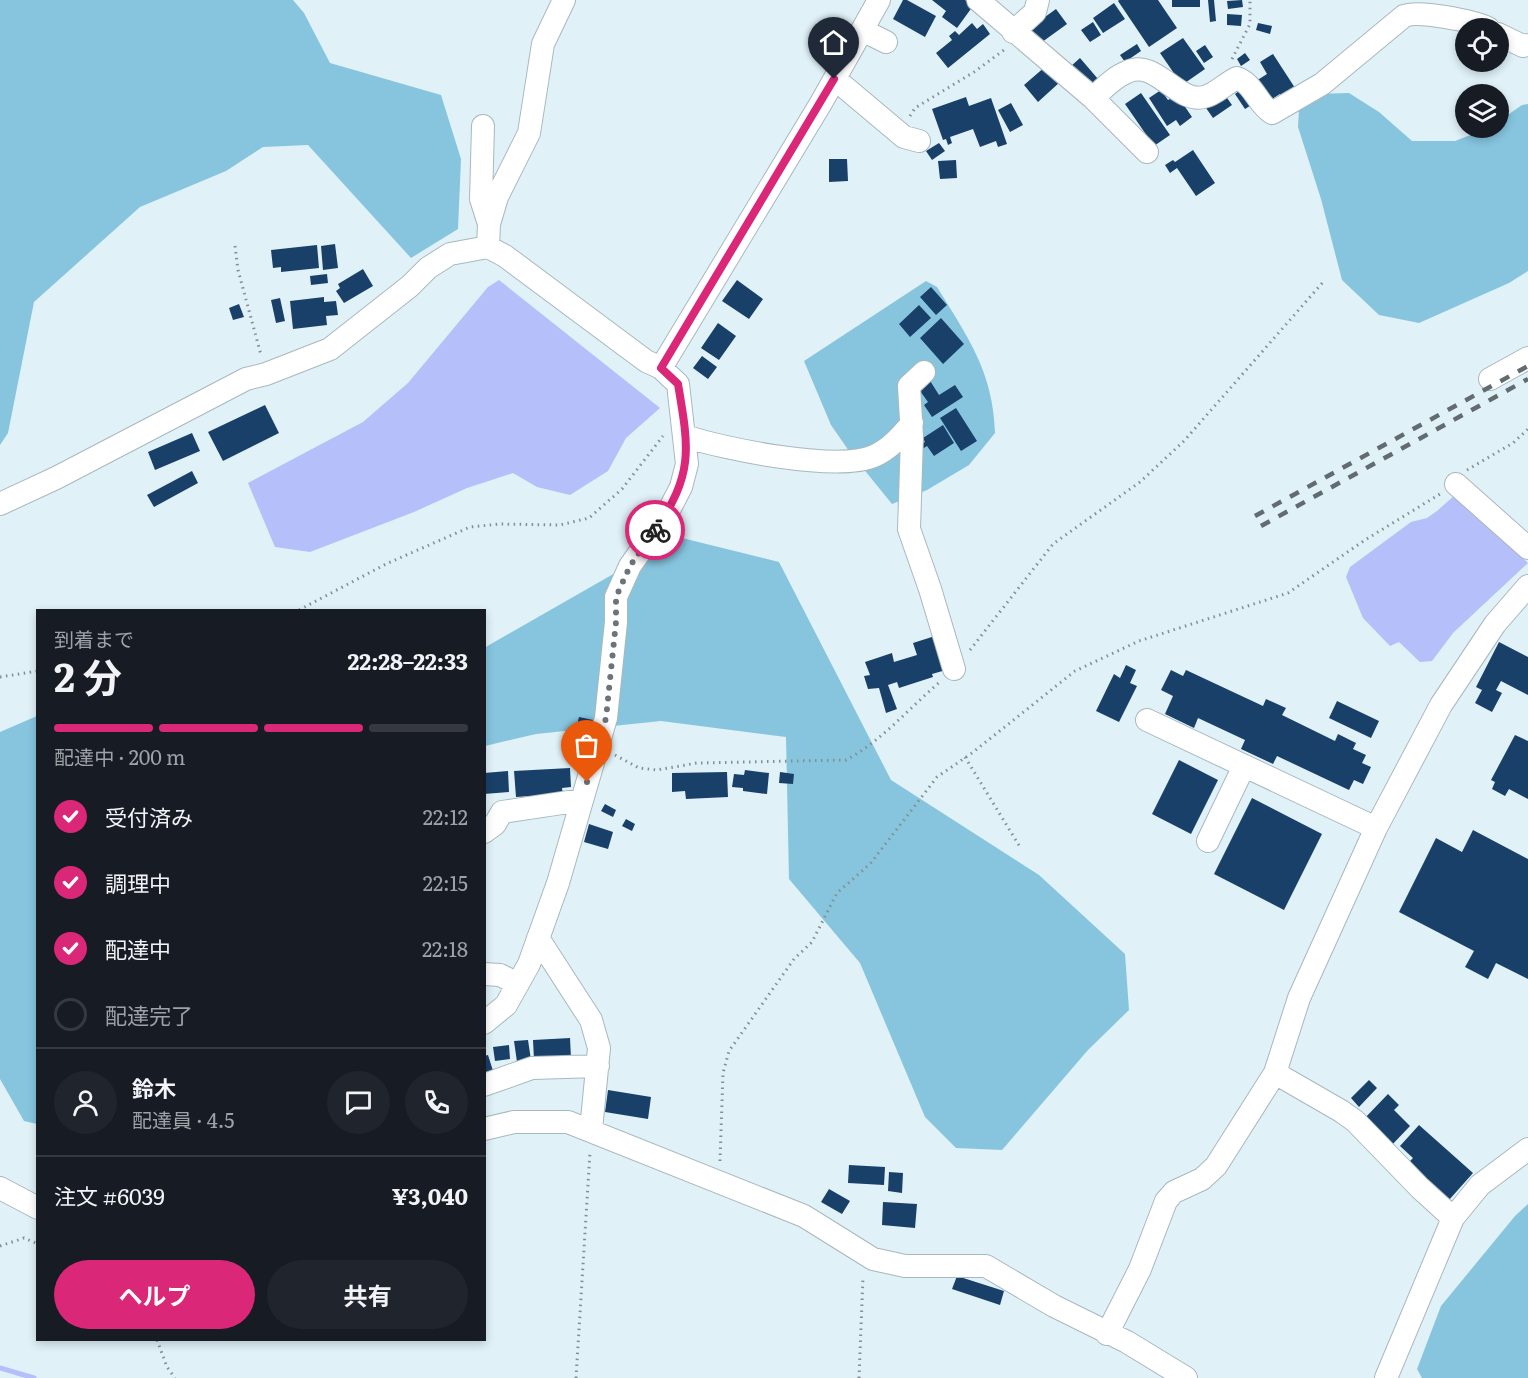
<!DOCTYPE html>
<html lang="ja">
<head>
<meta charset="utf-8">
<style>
	body { margin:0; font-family:Literata,"Noto Sans JP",serif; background:#20242c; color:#f1f3f6; height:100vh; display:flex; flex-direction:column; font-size:22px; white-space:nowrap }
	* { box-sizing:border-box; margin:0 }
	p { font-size:20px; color:#9ea1a6 }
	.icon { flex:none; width:33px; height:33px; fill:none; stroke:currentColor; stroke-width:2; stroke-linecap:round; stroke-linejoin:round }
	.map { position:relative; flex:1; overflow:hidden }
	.side { position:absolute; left:36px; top:609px; width:450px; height:732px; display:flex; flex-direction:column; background:#171b24; border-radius:0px; box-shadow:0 3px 9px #0003 }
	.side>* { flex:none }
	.buttons { position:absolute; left:1455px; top:18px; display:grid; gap:12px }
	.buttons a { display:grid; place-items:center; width:54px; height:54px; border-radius:50%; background:#171b24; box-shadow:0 3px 9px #0003; font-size:30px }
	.pin { position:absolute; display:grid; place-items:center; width:51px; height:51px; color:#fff; margin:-62px -26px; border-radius:50% 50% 50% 0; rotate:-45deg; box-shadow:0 0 6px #0007 }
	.pin .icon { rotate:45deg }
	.courier { position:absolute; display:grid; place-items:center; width:60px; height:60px; margin:-30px; border:4px solid #db2777; border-radius:50%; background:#fff; color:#222; box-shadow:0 2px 8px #0007 }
	.headline em { font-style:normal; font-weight:700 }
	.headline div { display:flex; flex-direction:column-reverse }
	.headline { display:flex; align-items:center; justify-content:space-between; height:102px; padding:0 18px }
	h1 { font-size:39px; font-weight:700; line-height:45px }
	.bar { display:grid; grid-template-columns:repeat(4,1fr); gap:9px 6px; align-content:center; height:72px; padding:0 18px }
	.bar i { height:8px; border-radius:4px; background:#363941 }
	.bar .active { background:#db2777 }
	.bar p { grid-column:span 4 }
	.line { display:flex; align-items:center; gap:15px; padding:0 18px; border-top:2px solid #363941 }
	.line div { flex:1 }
	.round { display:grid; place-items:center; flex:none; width:63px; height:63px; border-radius:32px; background:#20242c }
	ol { padding:0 18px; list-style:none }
	li { display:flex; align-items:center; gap:18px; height:66px }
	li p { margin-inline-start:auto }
	li .icon { padding:6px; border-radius:50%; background:#db2777; color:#fff; stroke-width:4 }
	li:last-child { color:#9ea1a6 }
	li i { width:33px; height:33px; border:3px solid #363941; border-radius:50% }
	.action { display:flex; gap:12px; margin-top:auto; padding:12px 18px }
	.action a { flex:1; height:69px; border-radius:36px; background:#db2777; color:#fff; font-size:24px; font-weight:700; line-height:69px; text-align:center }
	.action a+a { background:#20242c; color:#f1f3f6 }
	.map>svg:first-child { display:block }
</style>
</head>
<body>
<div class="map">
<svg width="1528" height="1378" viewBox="0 0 1528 1378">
	<rect width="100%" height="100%" fill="#e0f1f8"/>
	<path fill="#87c5df" d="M0,0H293L304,13L330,63L441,95L461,159L458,229L411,258L308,145L263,147L226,171L140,207L34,302L8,433L0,445Z
		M1349,93L1379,112L1412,141H1455L1488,128H1498L1499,121L1522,105L1528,104V271L1509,283L1419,323L1379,315L1342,280L1321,199L1298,127L1299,109L1315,94Z
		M926,281L937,287C968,338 993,371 995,433L969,465L927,490L892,504L849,451L831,425L804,361Z
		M678,537L779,562L891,780L1039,875L1125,954L1129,1010L1088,1050L1002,1150L956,1148L925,1117L860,963L789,879L786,737L661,721L536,734L485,746L484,648Z
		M37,716V1124L24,1121L0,1079V732Z
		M1528,1204V1378H1422L1417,1369L1441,1306L1515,1216Z"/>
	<path fill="#b5bffa" d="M499,280L660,408L626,438L608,471L570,495L537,487L513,473L467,488L414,512L310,552L275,547L248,483L363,422L408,383L488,287Z
		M1456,494L1528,563L1453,633L1432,661L1420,662L1399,642L1390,646L1363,618L1346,577L1350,567L1411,522L1427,518L1437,511Z"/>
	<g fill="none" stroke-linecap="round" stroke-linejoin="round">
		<path stroke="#b5bffa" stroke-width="5" d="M0,1368L34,1378"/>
	</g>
	<path fill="#194069" d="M903,0H907L936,16L925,37L893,19Z
		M932,0H965L973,6L957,28L942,17L946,11Z
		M1119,0H1158L1177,28L1149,47L1118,1Z
		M1172,0H1200V7H1172Z
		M1208,0H1214L1216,21L1210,22Z
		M1242,0L1243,7L1228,9L1227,1Z
		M1114,3L1125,19L1103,33L1093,18Z
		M1056,9L1067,24L1038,45L1027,30Z
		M1227,14L1242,15L1241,26L1227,25Z
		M1093,22L1101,35L1090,42L1081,30Z
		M972,23L977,29L983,24L990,34L948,68L936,53L952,40L949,36L955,31L959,35Z
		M1258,23L1272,26L1270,34L1256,30Z
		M1183,38L1205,69L1182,85L1160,53Z
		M1137,44L1141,51L1125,62L1120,55Z
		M1205,45L1213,57L1204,63L1196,51Z
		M1245,53L1250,60L1241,66L1237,59Z
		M1273,54L1297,91L1284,99L1280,94L1269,101L1256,81L1267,74L1260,62Z
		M1080,58L1098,79L1088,88L1070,67Z
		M1046,66L1060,82L1038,102L1024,85Z
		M1243,88L1253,104L1245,109L1235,94Z
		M1161,90L1168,100L1177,95L1192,117L1180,126L1176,120L1167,126L1149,98Z
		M1141,93L1170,135L1154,146L1125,104Z
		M1225,95L1232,105L1213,118L1206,108Z
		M966,97L969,106L991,98L1007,144L998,147L996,141L980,147L973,129L950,137L952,143L948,145L946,139L943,140L932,109Z
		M1011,103L1023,125L1010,132L998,110Z
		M939,143L945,151L932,160L926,151Z
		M1193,150L1215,183L1196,196L1177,168L1170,173L1165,165L1173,160L1175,162Z
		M829,159H847L848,181L829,182Z
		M956,160L957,178L940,179L938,161Z
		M335,244L338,268L323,270L321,246Z
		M317,245L319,268L281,272V267L273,268L271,250Z
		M363,269L373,286L344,303L336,291L340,288L338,284Z
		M327,274L328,283L311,285L310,276Z
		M737,280L763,299L749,319L722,301Z
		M931,287L947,305L936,315L920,297Z
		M324,297V302L336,301L338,315L326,316L327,325L293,329L290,301Z
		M280,298L285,321L276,323L271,300Z
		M239,304L244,317L233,320L229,308Z
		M919,305L931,318L910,337L899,324Z
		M941,318L964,344L943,364L920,338Z
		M718,323L736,336L719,360L701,348Z
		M702,356L717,367L708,379L693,368Z
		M927,376L939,395L955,385L963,397L932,417L924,405L928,402L915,384Z
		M265,405L279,433L223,461L208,432Z
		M956,408L977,441L961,451L940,418Z
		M943,425L954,443L934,456L927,446L919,451L917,447L925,442L923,438Z
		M192,433L200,451L155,470L148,452Z
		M192,471L198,483L154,507L147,495Z
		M935,636L946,670L932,674L933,677L899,688L897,682L888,685L897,709L886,713L879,688L868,689L864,676L870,675L865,662L892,653L894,662L917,655L913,643Z
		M1499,642L1528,657V695L1501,681L1496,690L1502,693L1492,712L1475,703L1482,690L1476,687Z
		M1126,665L1136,670L1130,683L1137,686L1119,722L1096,711L1114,674L1120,678Z
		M1171,670L1183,676L1186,670L1263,706L1266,699L1286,708L1282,715L1335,741L1338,734L1356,743L1353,749L1366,755L1362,763L1371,767L1363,784L1354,780L1349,790L1277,756L1273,764L1241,749L1245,740L1198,718L1194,728L1165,714L1173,696L1161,690Z
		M1337,701L1379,721L1371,738L1329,718Z
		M579,717L593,720L583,759L569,756Z
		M1515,735L1528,741V799L1509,789L1505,796L1492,789L1495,782L1491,780Z
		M1179,760L1218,780L1191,834L1152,814Z
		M570,768L571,787L562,788L563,794L516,797L514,771Z
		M745,770L769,773L767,794L743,791V788L732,787L734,774L744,775Z
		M508,771L509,792L484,794V773Z
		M727,772L728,797L686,799L685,791L672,792V773Z
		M780,772L794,774L793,784L779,783Z
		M1252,798L1322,834L1284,910L1214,874Z
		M605,804L616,810L613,817L601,811Z
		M626,819L635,824L632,831L622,826Z
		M589,824L613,832L608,849L584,842Z
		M1473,830L1528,859V979L1496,963L1488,979L1465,967L1474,951L1399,912L1436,838L1462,852Z
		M570,1038L571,1058L534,1060L533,1040Z
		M528,1040L531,1060L517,1062L514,1041Z
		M509,1045L510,1059L495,1061L493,1047Z
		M488,1055L494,1074L484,1077V1056Z
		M1369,1080L1377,1088L1359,1107L1351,1098Z
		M608,1090L651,1097L648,1119L605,1112Z
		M1388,1094L1399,1105L1394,1110L1410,1126L1390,1147L1363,1120Z
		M1419,1125L1473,1173L1449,1200L1407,1164L1413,1158L1400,1146Z
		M849,1165L885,1167L884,1185L848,1183Z
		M889,1172L903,1173L902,1193L888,1191Z
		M829,1189L850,1201L842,1214L821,1202Z
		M883,1202L917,1204L915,1228L882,1225Z
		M957,1276L1004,1291L1000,1305L952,1289Z"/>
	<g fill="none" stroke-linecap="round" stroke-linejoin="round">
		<defs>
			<path id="minor" d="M978,0L1093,98L1147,152
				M862,30L886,42
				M1013,32L1035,12L1038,0
				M1498,34L1523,46L1528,45
				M835,79L904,137L919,141
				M1093,98C1103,89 1114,77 1127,72C1156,58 1177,104 1204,97C1215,95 1226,83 1237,78C1254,84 1257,104 1272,113L1322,84L1404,16C1419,10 1473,21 1488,28
				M483,126L481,199L489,224
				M488,247L489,224L497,197L529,133L543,44L564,0
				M924,372L909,386L912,437L909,529L930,589L954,669
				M1490,379L1528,358
				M685,436C723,449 838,472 874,456C890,449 901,436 912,423
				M1456,484L1528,548
				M0,504L56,478L246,379L266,374L330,349L410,286L428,268L450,254L488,247L505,256L646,361L661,368L821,103L879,0
				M1147,720L1376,828
				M484,832L495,824L502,812L582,800
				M1208,841L1244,766
				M538,938L591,1020L599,1048L591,1130
				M484,974L500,975L518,984
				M484,1023L506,1005L529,964L558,883L606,718L616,622V597L630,566L668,512L681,487L687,464L678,384L661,368
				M1275,1073L1341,1111L1355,1121L1420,1188L1453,1218
				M484,1085L532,1068L598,1066
				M484,1129L514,1122H568L804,1216L873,1259L905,1266H986L1054,1306L1127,1342L1186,1378
				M0,1188L38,1208
				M1107,1334L1140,1269L1166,1201L1174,1192L1202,1179L1216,1166L1275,1073L1299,998L1376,828L1441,705L1495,624L1528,586
				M1386,1378L1453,1218L1480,1185L1528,1149"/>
		</defs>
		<use href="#minor" stroke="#a8b8bf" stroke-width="24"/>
		<path stroke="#848f94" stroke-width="3" stroke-dasharray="1.5 4.5" stroke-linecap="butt" d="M1232,59L1250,24V0
			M910,116L915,108L974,72L1004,50
			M235,246L238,270L261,355
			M1467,470L1513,443L1528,429
			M299,610L386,564L470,527L500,524L560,525L589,518L622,489L663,436
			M970,650L1053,544L1140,482L1184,441L1324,281
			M0,677L38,671
			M615,755L639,768L657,770L697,763L846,760C882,741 910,707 941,681
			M965,757L1020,847
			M720,1161L723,1073L729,1051L794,959L812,942L837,893L870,864L937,777L972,753L1075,671L1139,641L1288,593L1365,540L1440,494
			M0,1246L24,1238L38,1244
			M157,1340L167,1367L175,1378
			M576,1378L590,1152
			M859,1378L863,1277"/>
		<use href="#minor" stroke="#fff" stroke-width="22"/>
		<path stroke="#626c70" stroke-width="4.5" stroke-dasharray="10 10" stroke-linecap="butt" d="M1255,516L1528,366
			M1261,526L1528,379"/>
	</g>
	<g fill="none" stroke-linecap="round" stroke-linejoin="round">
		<path stroke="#6a7479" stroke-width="6" stroke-dasharray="0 10.8" d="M587,782L606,718L616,622V597L630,566L655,530"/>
		<path stroke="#db2777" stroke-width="8" d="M655,530C694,474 689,449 678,384L661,368L834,79"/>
	</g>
</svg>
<div class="buttons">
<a><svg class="icon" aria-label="locate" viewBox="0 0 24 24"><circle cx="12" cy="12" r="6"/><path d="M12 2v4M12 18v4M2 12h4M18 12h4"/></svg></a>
<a><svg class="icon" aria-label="layers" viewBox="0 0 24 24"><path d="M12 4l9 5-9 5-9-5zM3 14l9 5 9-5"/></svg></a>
</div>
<div class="pin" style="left:587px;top:782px;background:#ea580c"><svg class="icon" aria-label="bag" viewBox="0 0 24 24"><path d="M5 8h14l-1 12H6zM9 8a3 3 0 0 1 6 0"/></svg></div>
<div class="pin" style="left:834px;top:79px;background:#1f2937"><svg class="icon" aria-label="home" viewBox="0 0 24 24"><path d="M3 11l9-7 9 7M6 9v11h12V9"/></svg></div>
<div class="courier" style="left:655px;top:530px"><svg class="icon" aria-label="bike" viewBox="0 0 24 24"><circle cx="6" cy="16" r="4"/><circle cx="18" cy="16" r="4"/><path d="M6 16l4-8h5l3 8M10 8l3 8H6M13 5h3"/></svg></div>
<section class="side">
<div class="headline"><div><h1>2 分</h1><p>到着まで</p></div><em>22:28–22:33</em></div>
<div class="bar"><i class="active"></i><i class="active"></i><i class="active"></i><i></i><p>配達中 · 200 m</p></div>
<ol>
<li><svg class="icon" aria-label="check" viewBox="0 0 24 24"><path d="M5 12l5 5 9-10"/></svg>受付済み<p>22:12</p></li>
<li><svg class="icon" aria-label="check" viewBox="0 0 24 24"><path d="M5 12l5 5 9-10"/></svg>調理中<p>22:15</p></li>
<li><svg class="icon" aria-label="check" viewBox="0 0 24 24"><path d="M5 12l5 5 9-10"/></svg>配達中<p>22:18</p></li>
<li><i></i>配達完了</li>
</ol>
<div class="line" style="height:108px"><a class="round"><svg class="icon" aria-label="person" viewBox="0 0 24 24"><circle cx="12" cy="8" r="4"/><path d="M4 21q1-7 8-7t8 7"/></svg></a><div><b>鈴木</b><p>配達員 · 4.5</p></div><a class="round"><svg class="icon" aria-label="chat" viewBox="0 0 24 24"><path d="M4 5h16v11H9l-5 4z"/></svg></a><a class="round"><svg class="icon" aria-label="phone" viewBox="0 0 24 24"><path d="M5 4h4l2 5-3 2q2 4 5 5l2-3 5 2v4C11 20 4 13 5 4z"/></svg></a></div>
<div class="line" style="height:78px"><div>注文 #6039</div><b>¥3,040</b></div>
<div class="action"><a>ヘルプ</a><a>共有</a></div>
</section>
</div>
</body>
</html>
